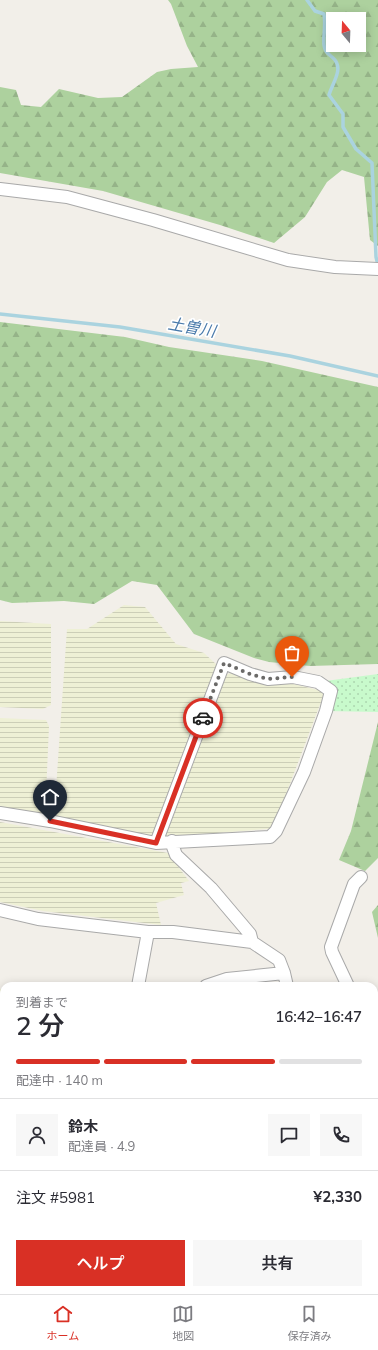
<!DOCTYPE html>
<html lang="ja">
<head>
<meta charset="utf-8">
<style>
	body { margin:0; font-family:Mulish,"Noto Sans JP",sans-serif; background:#f7f7f7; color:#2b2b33; height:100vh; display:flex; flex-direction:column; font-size:15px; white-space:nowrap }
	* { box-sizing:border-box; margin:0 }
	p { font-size:13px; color:#7c7c81 }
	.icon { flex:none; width:22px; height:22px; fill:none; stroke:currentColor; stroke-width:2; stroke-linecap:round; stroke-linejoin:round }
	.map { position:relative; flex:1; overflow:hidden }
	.side { position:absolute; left:0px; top:982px; width:378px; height:312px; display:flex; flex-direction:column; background:#fff; border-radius:12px 12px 0 0; box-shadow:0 2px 10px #0003 }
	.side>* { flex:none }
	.needle { width:26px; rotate:341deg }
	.controls { position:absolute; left:326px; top:12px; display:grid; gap:8px }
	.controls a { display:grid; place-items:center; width:40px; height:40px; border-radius:0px; background:#fff; box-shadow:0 2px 10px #0003; font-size:20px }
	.pin { position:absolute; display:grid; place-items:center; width:34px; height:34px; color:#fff; margin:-41px -17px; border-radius:50% 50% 50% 0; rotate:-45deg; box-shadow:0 0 4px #0007 }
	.pin .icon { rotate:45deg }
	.courier { position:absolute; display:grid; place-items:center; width:40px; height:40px; margin:-20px; border:3px solid #d93025; border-radius:50%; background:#fff; color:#222; box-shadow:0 1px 5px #0007 }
	.overview em { font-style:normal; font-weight:600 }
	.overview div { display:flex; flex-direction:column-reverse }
	.overview { display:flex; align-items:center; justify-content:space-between; height:68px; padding:0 16px }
	h1 { font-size:26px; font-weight:600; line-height:30px }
	.bar { display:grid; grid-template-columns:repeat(4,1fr); gap:6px 4px; align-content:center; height:48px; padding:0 16px }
	.bar i { height:5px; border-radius:3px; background:#e1e1e2 }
	.bar .current { background:#d93025 }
	.bar p { grid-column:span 4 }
	.line { display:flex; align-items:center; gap:10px; padding:0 16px; border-top:1px solid #e1e1e2 }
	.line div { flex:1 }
	.round { display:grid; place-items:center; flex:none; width:42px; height:42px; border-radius:0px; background:#f7f7f7 }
	.cta { display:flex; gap:8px; margin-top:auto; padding:8px 16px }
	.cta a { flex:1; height:46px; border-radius:0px; background:#d93025; color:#fff; font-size:16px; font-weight:600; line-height:46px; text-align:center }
	.cta a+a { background:#f7f7f7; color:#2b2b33 }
	.tab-bar { display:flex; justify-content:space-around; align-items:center; height:56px; border-top:1px solid #e1e1e2; background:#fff; font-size:11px; color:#7c7c81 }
	.tab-bar a { display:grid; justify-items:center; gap:2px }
	.tab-bar .current { color:#d93025 }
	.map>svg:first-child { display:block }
</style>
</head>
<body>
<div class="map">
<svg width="378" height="1294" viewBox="0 0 378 1294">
	<defs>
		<pattern id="farmland-rules" width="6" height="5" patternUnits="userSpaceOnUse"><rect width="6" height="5" fill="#eef0d5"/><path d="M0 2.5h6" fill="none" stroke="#ccceb7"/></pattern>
		<pattern id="forest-firs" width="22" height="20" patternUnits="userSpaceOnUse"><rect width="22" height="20" fill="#add19e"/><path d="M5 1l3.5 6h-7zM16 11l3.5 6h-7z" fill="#95b388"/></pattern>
		<pattern id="park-dots" width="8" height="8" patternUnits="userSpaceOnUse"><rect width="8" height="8" fill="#c8facc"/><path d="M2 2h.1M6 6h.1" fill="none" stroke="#acd6af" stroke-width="1.8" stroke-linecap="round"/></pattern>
	</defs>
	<rect width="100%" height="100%" fill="#f2efe9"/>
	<path fill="url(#farmland-rules)" d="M124,605L145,607L176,644L204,653L217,665L152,836L54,818L67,629H87Z
		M0,621L51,624V705L43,709L0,707Z
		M230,673L261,683L285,682L318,690L324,694L274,826L268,829L165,837L226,675Z
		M0,718L46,720L49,726L45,817L0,810Z
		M0,822L168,853L189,881L181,883L184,895L156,903L161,925L43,911L0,902Z
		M0,989L4,990V1012L0,1018Z"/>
	<path fill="url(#forest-firs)" fill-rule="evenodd" d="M168,0H378V246L370,240L364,177L342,170L327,182L305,217L274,243L220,225L103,191L0,173V87L16,90L21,105L41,107L59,89L98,98L122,97L157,72L171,69L198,67L187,46L171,4ZM333,19H359V45H333Z
		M0,322L125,337L169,347L262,361L378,387V664L310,666L269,662L254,658L194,634L157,585L132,581L94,604L64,601L12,603L0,600Z
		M378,722V858L365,871L339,860L351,831Z
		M378,905V938L372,912Z"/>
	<path fill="url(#park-dots)" d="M378,674V712L326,711L331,691L318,682Z"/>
	<path fill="#e2e2e2" d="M184,1290H205L204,1294H183Z"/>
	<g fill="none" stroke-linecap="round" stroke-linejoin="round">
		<path stroke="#aad3df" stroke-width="3.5" d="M307,0L315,11L324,14C326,25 323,36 324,45C325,54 330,54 335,60C343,70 332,84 329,95L343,114V127L356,149L372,163L376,257L378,265
			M0,314L120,327L290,356L378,376
			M0,1213H4
			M374,1244L378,1245"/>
		<defs>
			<path id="minor" d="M0,189L67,197L153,220L288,260L335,267L378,269
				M0,813L50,821L156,843L270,837L276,831L304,772L326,711L331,691L318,682L293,677L268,679L250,674L224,663L156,843
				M172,841L173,847L176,855L211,888L250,934L252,942
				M0,910L38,919L148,932H173L252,942L279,960L284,973L287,986
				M138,986L148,932
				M206,986L227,979L284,973
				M348,986L332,952L331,947L354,884L361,877
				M0,1088L4,1087
				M374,1212L378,1216
				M0,1221L4,1220
				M374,1251L378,1253
				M2,1294L4,1287
				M176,1294L177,1290
				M258,1294V1290"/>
		</defs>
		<use href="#minor" stroke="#a9a9a9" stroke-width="14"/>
		<use href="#minor" stroke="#fff" stroke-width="12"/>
	</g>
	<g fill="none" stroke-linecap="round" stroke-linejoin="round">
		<path stroke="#6b6a68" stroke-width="4" stroke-dasharray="0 7.2" d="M203,718L224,663L250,674L268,679L292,677"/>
		<path stroke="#d93025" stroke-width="5" d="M50,821L156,843L203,718"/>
	</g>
	<g text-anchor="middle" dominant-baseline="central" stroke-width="3.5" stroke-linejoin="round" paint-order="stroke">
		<g font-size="16" font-style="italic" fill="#4a7aab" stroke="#fff">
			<text transform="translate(192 327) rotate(10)">土曽川</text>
		</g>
	</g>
</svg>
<div class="controls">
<a><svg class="needle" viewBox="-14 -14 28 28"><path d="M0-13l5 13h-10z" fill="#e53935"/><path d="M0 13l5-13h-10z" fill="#7c7c81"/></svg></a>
</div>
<div class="pin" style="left:292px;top:677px;background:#ea580c"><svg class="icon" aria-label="bag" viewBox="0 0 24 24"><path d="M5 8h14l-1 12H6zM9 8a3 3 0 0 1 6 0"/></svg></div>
<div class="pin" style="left:50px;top:821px;background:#1f2937"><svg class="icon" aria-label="home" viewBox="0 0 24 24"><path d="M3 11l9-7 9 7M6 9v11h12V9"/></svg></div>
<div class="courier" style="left:203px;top:718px"><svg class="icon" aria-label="car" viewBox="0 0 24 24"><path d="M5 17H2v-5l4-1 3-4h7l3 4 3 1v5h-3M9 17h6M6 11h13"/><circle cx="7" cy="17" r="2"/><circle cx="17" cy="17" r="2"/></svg></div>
<section class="side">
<div class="overview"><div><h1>2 分</h1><p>到着まで</p></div><em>16:42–16:47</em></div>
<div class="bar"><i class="current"></i><i class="current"></i><i class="current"></i><i></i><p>配達中 · 140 m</p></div>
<div class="line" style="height:72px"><a class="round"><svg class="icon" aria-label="person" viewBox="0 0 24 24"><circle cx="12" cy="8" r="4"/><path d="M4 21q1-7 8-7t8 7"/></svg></a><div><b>鈴木</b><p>配達員 · 4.9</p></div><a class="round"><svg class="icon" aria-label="chat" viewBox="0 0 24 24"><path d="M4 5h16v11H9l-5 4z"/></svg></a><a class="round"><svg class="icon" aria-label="phone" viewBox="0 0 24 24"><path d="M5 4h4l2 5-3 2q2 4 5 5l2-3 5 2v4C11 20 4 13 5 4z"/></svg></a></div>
<div class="line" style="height:52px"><div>注文 #5981</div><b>¥2,330</b></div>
<div class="cta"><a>ヘルプ</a><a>共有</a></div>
</section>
</div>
<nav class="tab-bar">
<a class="current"><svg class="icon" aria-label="home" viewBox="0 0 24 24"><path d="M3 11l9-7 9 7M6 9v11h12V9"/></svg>ホーム</a>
<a><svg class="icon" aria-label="map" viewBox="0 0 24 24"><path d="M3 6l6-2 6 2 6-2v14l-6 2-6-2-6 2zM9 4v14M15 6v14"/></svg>地図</a>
<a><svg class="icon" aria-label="saved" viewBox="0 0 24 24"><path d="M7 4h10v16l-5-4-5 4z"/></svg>保存済み</a>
</nav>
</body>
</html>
